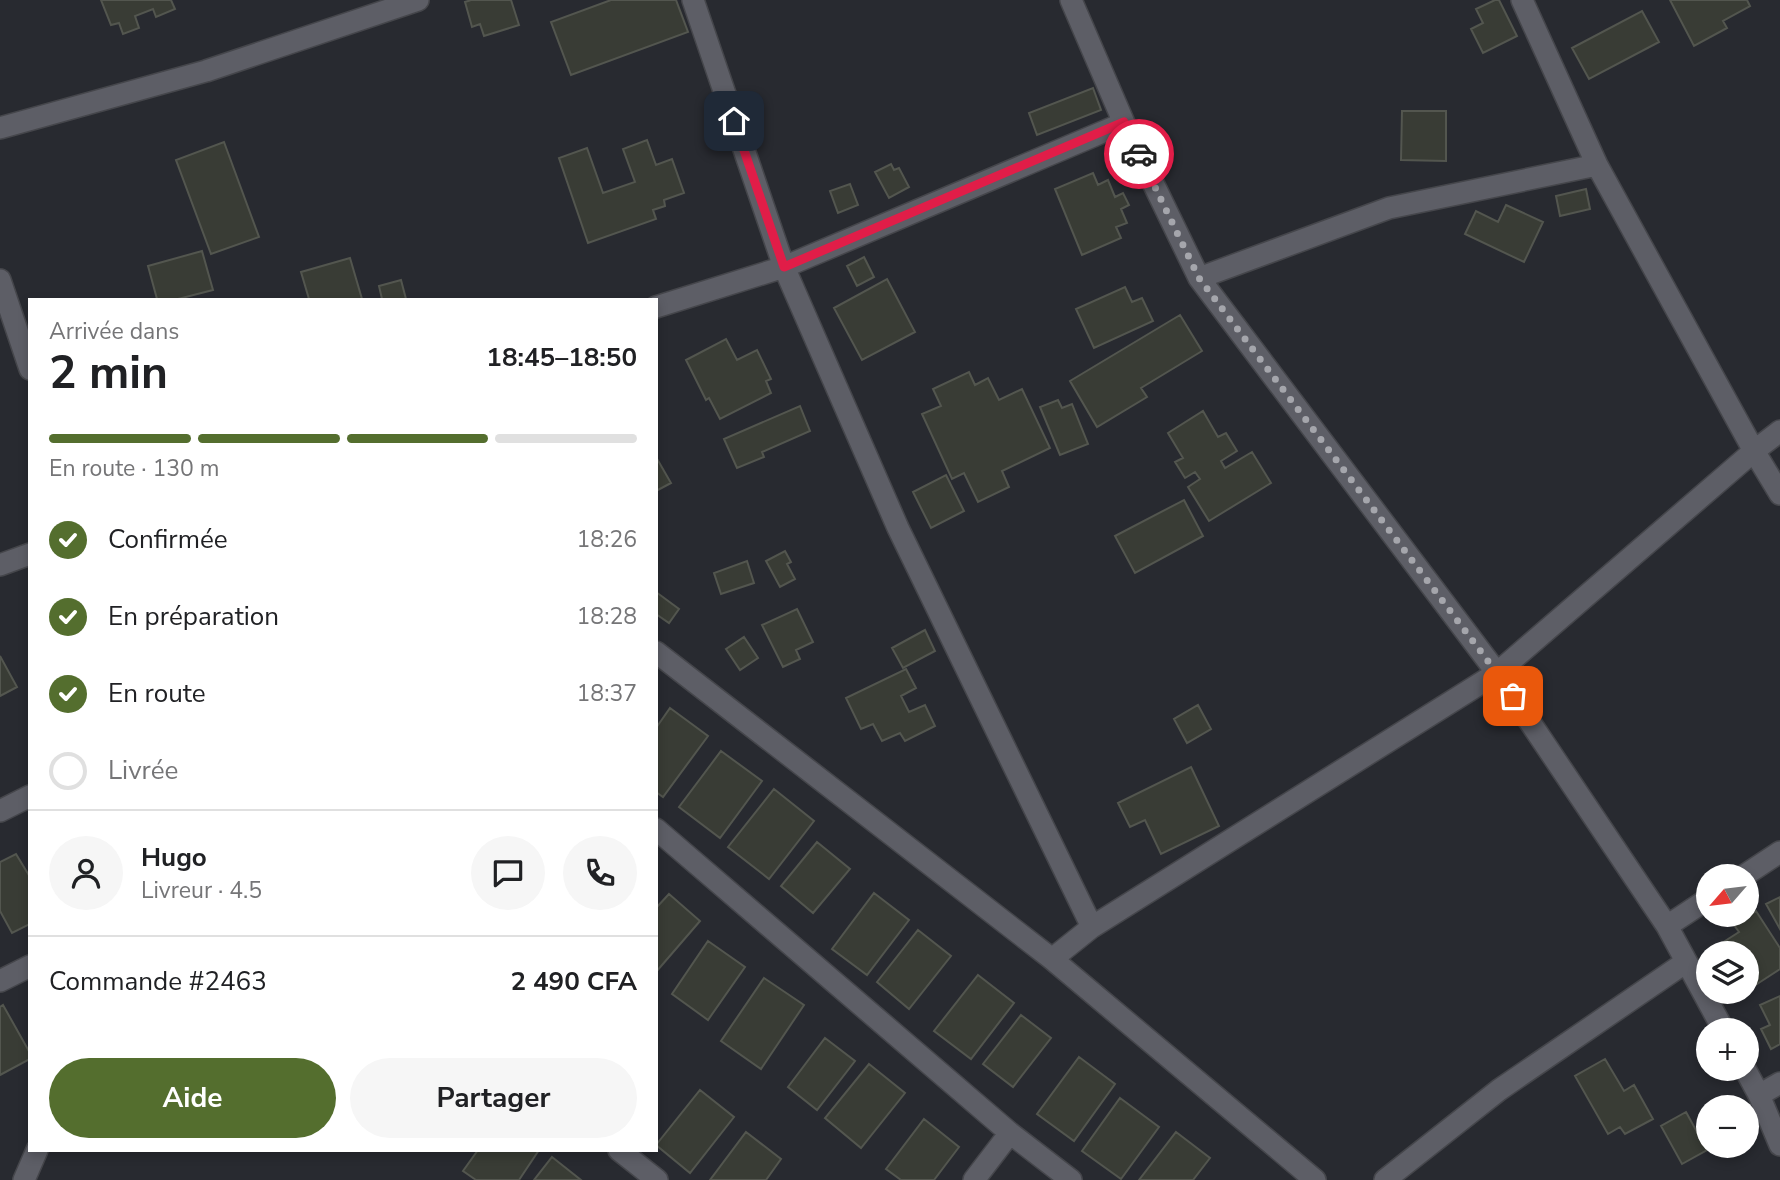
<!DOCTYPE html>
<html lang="fr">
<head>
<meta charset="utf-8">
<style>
	body { margin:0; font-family:"Nunito Sans",sans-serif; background:#f6f6f6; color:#202124; height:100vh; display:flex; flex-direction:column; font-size:26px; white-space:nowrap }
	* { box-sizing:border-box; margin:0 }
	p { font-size:23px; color:#757577 }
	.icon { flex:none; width:38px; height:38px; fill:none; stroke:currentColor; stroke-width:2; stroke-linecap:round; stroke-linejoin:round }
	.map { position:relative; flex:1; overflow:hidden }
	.side { position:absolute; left:28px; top:298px; width:630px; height:854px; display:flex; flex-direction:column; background:#fff; border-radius:0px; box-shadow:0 4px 10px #0003 }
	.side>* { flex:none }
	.needle { width:46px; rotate:242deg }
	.fabs { position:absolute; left:1696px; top:864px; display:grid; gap:14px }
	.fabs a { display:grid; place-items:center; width:63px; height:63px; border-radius:50%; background:#fff; box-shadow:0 4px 10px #0003; font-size:35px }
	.pin { position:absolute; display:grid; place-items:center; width:60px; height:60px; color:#fff; margin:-30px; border-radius:14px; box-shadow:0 4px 10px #0006 }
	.courier { position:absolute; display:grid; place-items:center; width:70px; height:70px; margin:-35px; border:5px solid #e11d48; border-radius:50%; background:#fff; color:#222; box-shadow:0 2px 9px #0007 }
	.headline em { font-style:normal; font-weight:700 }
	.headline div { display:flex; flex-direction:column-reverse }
	.headline { display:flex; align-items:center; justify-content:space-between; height:119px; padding:0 21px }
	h1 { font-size:46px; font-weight:700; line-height:52px }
	.bar { display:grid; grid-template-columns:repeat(4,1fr); gap:10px 7px; align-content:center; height:84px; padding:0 21px }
	.bar i { height:9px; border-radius:5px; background:#e0e0e0 }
	.bar .on { background:#546e2e }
	.bar p { grid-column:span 4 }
	.line { display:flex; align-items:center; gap:18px; padding:0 21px; border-top:2px solid #e0e0e0 }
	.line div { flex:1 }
	.round { display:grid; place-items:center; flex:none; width:74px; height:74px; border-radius:37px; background:#f6f6f6 }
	ol { padding:0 21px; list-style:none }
	li { display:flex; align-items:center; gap:21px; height:77px }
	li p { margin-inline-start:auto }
	li .icon { padding:7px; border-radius:50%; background:#546e2e; color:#fff; stroke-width:4 }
	li:last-child { color:#757577 }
	li i { width:38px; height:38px; border:4px solid #e0e0e0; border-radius:50% }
	.button { display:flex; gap:14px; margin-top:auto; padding:14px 21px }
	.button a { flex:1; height:80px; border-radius:42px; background:#546e2e; color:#fff; font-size:28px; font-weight:700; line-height:80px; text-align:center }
	.button a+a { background:#f6f6f6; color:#202124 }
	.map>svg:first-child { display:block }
</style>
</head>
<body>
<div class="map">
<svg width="1780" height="1180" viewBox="0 0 1780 1180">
	<rect width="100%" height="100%" fill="#282a30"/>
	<path fill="#393c35" stroke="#53564f" stroke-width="2" d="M101,0H171L175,9L156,17L153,9L135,16L139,28L123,34L119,23L111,25Z
		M471,0H511L519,25L484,36L480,24L472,27L465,2Z
		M611,0H676L688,32L571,75L551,22Z
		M1495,0H1499L1517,36L1483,53L1471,29L1483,23L1476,9Z
		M1670,0H1747L1750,6L1723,21L1727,28L1694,46Z
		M1642,11L1659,42L1589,79L1572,48Z
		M1093,88L1101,110L1037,135L1029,113Z
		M1402,111H1446V161L1401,160Z
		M647,140L656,165L672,159L684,193L664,200L665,206L653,210L656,219L588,243L559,158L587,148L603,193L635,182L623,149Z
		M224,142L259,237L211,254L176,160Z
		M891,164L894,170L899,168L909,187L889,198L875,172Z
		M1093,173L1098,185L1108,180L1115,197L1123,193L1129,205L1121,209L1127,223L1116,227L1121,238L1082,255L1055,189Z
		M850,184L858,205L838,213L830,191Z
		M1586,189L1590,209L1560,216L1556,196Z
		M1506,205L1543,222L1524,262L1465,234L1476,211L1498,222Z
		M202,251L213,290L178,299H157L148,266Z
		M864,257L874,277L857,286L847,266Z
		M350,258L362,299H309L301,272Z
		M887,279L915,332L862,360L834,308Z
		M401,280L406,299H382L379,286Z
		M1125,287L1132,302L1142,298L1153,321L1094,348L1076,309Z
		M1180,315L1202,351L1141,388L1147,397L1097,427L1070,381Z
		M726,339L737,360L757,350L771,379L766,381L771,393L720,419L709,398L706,400L686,360Z
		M969,372L975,385L988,378L999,400L1022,389L1050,448L1002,471L1009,487L978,502L964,473L952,479L922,414L941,406L933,389Z
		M1058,400L1062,408L1072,404L1088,444L1060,455L1040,407Z
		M800,406L810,431L762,452L764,457L737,468L724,439Z
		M1203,411L1218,437L1226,433L1237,451L1221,461L1225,468L1252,452L1271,483L1209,521L1188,487L1200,479L1195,472L1185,478L1175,462L1183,458L1168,433Z
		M656,457L671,483L656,491Z
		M946,475L964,511L931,528L913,492Z
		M1184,500L1203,536L1135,573L1115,536Z
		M785,551L791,562L787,564L795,579L780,587L766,561Z
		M747,561L754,583L721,594L714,573Z
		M656,592L679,609L669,623L656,614Z
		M797,609L813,642L796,650L800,659L783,667L762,625Z
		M925,630L935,651L903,668L892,648Z
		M744,637L758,658L740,670L726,649Z
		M0,656L17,687L0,696Z
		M906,669L916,688L901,696L909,712L925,705L935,726L905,741L900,733L882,741L873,724L861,729L846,698Z
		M1198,705L1211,729L1187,743L1174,719Z
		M670,708L708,736L663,797L656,792V728Z
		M721,751L762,781L720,838L679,807Z
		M1191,767L1219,826L1161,854L1145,820L1130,827L1118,803Z
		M774,789L814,821L769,879L728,847Z
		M817,842L850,869L813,913L781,886Z
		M16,854L30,877V924L12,933L0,911V862Z
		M874,893L909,920L867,975L832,949Z
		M669,894L700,921L656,972V908Z
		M1780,897V929L1766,904Z
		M1756,911L1780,948V969L1754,986L1746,976V954H1714L1711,950L1739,932L1734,925Z
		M918,930L951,956L909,1009L877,982Z
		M708,941L745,967L708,1020L672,994Z
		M978,975L1014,1003L971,1059L934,1031Z
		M764,978L804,1005L761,1069L721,1041Z
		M1780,996V1044L1771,1049L1761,1029L1770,1025L1760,1005Z
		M3,1005L30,1053V1059L0,1075V1007Z
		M1021,1015L1051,1038L1013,1087L983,1064Z
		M825,1038L855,1061L817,1110L788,1087Z
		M1079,1057L1115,1084L1074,1141L1037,1114Z
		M1605,1059L1624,1091L1634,1085L1653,1119L1625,1134L1620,1127L1608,1134L1575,1076Z
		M869,1064L905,1093L861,1148L825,1118Z
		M700,1090L734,1117L690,1173L656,1145Z
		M1120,1098L1159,1127L1121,1179L1082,1151Z
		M1686,1112L1707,1150L1682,1164L1661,1126Z
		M924,1119L959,1147L934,1180H901L886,1169Z
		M746,1132L781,1159L766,1180H710Z
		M1176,1132L1210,1158L1193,1180H1139Z
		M478,1150H539L519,1180H476L463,1171Z
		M552,1157L581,1180H534Z"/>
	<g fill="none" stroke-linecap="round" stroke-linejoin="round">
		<defs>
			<path id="street" d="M693,0L784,267L898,528L1092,927
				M1071,0L1124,123L1199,278L1497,673L1667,926L1724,1031
				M1522,0L1597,165L1754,451L1780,494
				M0,128L206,71L418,0
				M1199,278L1389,208L1597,165
				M0,280L30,369
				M656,307L784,267L1124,123
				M0,565L30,554
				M656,652L1052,959L1092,927L1497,673L1754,451L1780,431
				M0,811L30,796
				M656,829L1010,1133L1071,1180
				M1742,877L1780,852
				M1667,926L1708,899
				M1052,959L1315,1180
				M0,981L30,966
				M1745,1069L1759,1095L1780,1145
				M1759,1095L1780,1083
				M619,1150L657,1180
				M24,1180L37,1150
				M974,1180L1010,1133
				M1385,1180L1499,1090L1686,962"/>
		</defs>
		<use href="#street" stroke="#45464b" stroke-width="24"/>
		<use href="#street" stroke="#5d5e66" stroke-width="21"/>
	</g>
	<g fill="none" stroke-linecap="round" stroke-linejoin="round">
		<path stroke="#a5a6ac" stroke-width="7" stroke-dasharray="0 12.6" d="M1139,154L1199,278L1497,673L1513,696"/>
		<path stroke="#e11d48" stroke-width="9" d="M734,121L784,267L1124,122L1139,154"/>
	</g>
</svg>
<div class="fabs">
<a><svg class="needle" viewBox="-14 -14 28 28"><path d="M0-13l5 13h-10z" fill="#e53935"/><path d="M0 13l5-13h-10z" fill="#757577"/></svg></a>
<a><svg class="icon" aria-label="layers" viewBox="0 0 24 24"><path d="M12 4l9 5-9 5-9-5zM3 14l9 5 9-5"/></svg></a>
<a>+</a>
<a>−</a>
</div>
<div class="pin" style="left:1513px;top:696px;background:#ea580c"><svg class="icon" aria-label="bag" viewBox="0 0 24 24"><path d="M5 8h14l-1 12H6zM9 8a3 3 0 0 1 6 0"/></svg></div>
<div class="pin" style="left:734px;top:121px;background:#1f2937"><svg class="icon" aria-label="home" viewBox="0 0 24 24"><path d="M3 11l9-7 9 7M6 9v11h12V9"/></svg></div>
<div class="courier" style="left:1139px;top:154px"><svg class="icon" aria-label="car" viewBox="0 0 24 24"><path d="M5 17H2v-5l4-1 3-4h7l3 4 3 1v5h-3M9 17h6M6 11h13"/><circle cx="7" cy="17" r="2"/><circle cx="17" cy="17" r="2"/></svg></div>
<section class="side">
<div class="headline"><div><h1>2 min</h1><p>Arrivée dans</p></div><em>18:45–18:50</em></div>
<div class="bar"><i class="on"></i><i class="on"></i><i class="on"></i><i></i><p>En route · 130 m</p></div>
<ol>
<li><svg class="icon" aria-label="check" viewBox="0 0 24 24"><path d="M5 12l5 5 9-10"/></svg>Confirmée<p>18:26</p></li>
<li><svg class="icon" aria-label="check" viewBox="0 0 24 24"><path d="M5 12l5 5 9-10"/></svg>En préparation<p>18:28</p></li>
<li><svg class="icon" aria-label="check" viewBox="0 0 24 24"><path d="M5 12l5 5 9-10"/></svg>En route<p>18:37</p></li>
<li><i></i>Livrée</li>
</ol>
<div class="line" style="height:126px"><a class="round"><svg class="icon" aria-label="person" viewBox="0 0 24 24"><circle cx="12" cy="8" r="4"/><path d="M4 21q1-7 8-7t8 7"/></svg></a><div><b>Hugo</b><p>Livreur · 4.5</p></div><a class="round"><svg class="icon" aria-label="chat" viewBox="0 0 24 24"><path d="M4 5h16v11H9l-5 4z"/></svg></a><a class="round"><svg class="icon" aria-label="phone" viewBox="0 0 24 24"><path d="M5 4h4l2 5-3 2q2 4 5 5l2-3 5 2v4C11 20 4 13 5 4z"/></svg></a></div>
<div class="line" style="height:91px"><div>Commande #2463</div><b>2 490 CFA</b></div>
<div class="button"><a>Aide</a><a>Partager</a></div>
</section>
</div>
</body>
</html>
